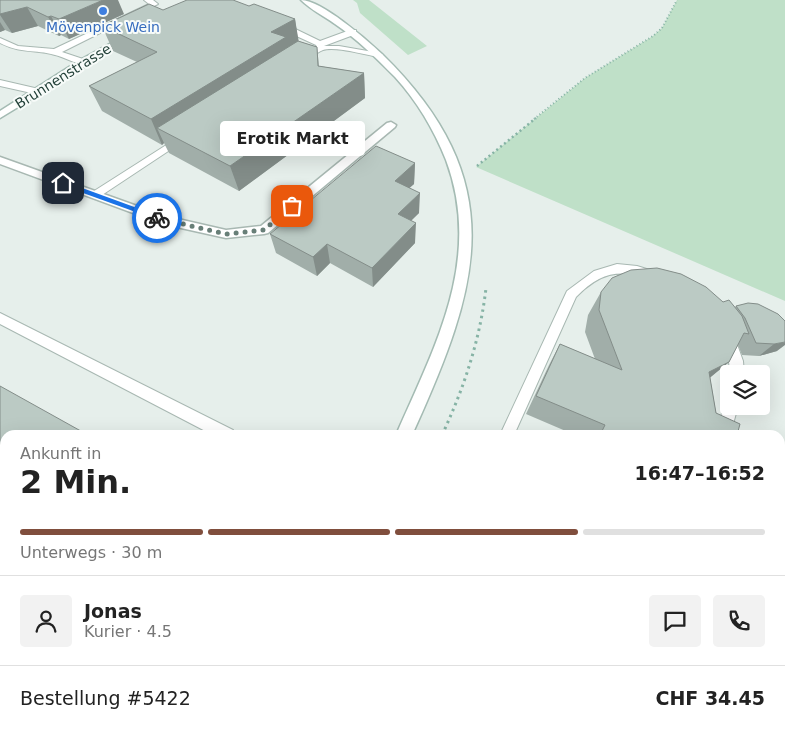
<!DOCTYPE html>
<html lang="de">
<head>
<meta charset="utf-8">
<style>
	body { margin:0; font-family:"DejaVu Sans",sans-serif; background:#f2f2f2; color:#222; height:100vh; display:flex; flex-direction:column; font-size:19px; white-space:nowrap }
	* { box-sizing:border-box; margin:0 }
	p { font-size:16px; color:#767676 }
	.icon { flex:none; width:28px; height:28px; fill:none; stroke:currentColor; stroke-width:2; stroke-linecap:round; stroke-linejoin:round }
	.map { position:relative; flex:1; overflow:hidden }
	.side { position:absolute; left:0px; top:430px; width:785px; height:310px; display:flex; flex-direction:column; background:#fff; border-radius:15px 15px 0 0; box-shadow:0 5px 20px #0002 }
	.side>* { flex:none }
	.tools { position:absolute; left:720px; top:365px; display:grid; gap:10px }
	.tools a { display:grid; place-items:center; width:50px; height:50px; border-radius:5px; background:#fff; box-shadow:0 5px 20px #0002; font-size:25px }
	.pin { position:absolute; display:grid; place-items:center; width:42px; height:42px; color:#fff; margin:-21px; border-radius:10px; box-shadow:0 2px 8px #0006 }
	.courier { position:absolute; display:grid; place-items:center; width:50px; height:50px; margin:-25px; border:4px solid #1a73e8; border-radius:50%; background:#fff; color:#222; box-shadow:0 1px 6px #0007 }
	.bubble { position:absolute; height:35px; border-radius:5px; background:#fff; box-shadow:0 5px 20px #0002; font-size:16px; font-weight:700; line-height:35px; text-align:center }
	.overview em { font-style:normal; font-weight:700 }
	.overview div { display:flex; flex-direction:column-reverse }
	.overview { display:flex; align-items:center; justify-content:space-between; height:85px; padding:0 20px }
	h1 { font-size:32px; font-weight:700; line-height:38px }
	.bar { display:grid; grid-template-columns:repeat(4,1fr); gap:8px 5px; align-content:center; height:60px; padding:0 20px }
	.bar i { height:6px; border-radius:4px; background:#e0e0e0 }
	.bar .on { background:#804e3d }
	.bar p { grid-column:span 4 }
	.line { display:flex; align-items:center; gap:12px; padding:0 20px; border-top:1px solid #e0e0e0 }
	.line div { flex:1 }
	.round { display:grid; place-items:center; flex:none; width:52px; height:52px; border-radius:5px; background:#f2f2f2 }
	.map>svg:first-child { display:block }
</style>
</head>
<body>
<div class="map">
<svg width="785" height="740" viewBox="0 0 785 740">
	<rect width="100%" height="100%" fill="#e6efeb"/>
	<path fill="#bfe0c8" d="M353,0H369L427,46L408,55L360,13L357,3Z
		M677,0H785V301L476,167L585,78L653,36L662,28Z"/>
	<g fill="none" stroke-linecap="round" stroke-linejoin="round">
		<defs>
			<path id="lane" d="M144,0H153L158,4L62,52L86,60V64C76,65 65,57 55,55C34,49 22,54 0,43V38L18,46L54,49L149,4Z
				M279,24H285L320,41L350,30H356V34L324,46H339L379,53L383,55L379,57C365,55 336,46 323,50C314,53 308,64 298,63V59L317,47L316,45L279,28Z
				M0,80L39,89L40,91L36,94L0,86Z
				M182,135L187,138L185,140L99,197H91L90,195L91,193Z
				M617,264L637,266L653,271L655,274L649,278C617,269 600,273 576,297L514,435H500L567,291L594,271Z
				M0,313L233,430L235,435H213L0,324Z
				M727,331L732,332L734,336L743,361L744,374H730L729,361L720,336L722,332Z
				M729,400V406H738L730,435H716L724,406Z"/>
			<path id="street" d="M391,122L396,125L395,127L268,233L264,234L226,238L163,224L0,164V157L165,216L226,230L261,226L387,123Z
				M748,735H776L778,740H750Z"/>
			<path id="secondary" d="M301,0C321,0 366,39 382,54C513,182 480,286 412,435H396C435,346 483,259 446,160C434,130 417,101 395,77C376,58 357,39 335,24C324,16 311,10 301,0Z
				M126,35L133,37L0,118V111L80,60Z
				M241,735H263L261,740H239Z"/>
		</defs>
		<use href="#lane" stroke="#a8b8b2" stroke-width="2"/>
		<use href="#street" stroke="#a8b8b2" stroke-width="3"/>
		<use href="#secondary" stroke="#a4bbb3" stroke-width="3"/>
		<path stroke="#86b3a5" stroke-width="2" stroke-dasharray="1 2.5" stroke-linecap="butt" d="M534,119L585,78L653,36L662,28L677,0"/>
		<path stroke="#86b3a5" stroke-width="2.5" stroke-dasharray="2 3" stroke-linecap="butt" d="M477,166L536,118"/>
		<path stroke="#86b3a5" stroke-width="3" stroke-dasharray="2.5 4" stroke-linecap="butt" d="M442,435C464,388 480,340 486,288"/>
		<use href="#lane" fill="#fff" fill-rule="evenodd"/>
		<use href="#street" fill="#fff" fill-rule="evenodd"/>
		<use href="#secondary" fill="#fff" fill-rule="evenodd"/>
	</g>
	<path fill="#a1aea9" d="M0,0L124,14L69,39L61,35L59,36L38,26L12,33L5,30L0,32Z
		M249,6L295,19L298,41L317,47L319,66L364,73L365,98L239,191L169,153L164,143L162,145L102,111L89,86L137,62L113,51L102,26L163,10Z
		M415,163L414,184L409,188L419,213L411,221L415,243L373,287L330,263L317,276L276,253L270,234Z
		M601,292L723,302L735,307L736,306L758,304L777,351L759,356L742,355L738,345L729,362L710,377L716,413L737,435H575L526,414L549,365L560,344L595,359L585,332L588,315Z
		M384,735H590L594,740H382Z"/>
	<path fill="#838d89" d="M103,0H118L124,14L69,39L59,19Z
		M27,7L38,26L12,33L0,15V14Z
		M51,16L61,35L59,36L48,17Z
		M295,19L299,43L157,128L164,143L162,145L151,119L271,32Z
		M0,22L5,30L0,32Z
		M364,73L365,98L239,191L230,166Z
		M415,163L414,184L395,201V181Z
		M420,193L419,213L397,234L398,214Z
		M416,223L415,243L373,287L372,268Z
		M327,244L330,263L317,276L313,257Z
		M785,342V345L777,351L759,356L774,344Z
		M729,362L706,381L709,372Z
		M5,564V602L0,608V569Z"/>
	<path fill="#bbcac4" stroke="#838d89" d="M0,0H103L59,19L51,16L48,17L27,7L0,14Z
		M187,0H233L249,6L254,4L295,19L271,32L286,37L151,119L89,86L157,52L102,26L149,4L163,10Z
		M298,41L317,47L318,66L364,73L230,166L157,128Z
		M376,146L415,163L395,181L420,193L398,214L416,223L372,268L327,244L313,257L270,234Z
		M657,268L681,274L706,287L723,302L729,300L742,316L749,334L744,333L729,362L709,372L716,413L740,424L737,435H600L605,425L536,396L560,344L622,370L599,310L601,292L612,278L631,270Z
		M748,303L758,304L778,314L785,321V342L774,344L756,343L745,318L736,306Z
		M0,386L88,435H5V564L0,569Z
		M388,735H590L595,738L594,740H386Z"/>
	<path fill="#1a73e8" d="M63,181L159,216L160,218L155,219L61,185V182Z"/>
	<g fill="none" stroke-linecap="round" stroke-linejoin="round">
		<path stroke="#687f78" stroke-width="5" stroke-dasharray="0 9" d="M157,218L226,234L264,230L292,206"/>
	</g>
	<circle fill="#3f7fe0" stroke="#f7fbf9" stroke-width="2" cx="103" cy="11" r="5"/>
	<g text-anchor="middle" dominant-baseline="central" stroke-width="4" stroke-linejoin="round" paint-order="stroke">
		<g font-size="14" fill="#366cbe" stroke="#f7fbf9">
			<text x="103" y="27">Mövenpick Wein</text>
		</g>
		<g font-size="14" fill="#24423a" stroke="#f7fbf9">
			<text transform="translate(63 76) rotate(-32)">Brunnenstrasse</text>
		</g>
	</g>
</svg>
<div class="tools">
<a><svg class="icon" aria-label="layers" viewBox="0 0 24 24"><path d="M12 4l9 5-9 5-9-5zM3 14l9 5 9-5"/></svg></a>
</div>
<div class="pin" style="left:292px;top:206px;background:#ea580c"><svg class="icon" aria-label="bag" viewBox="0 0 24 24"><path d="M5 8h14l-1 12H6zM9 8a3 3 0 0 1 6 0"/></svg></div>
<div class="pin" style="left:63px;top:183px;background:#1f2937"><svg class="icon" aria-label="home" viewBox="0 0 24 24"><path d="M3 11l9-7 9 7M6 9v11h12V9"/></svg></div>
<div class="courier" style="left:157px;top:218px"><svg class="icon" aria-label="bike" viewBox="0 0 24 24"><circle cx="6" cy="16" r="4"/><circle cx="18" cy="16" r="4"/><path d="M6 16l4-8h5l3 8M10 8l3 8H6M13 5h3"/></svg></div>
<div class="bubble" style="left:220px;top:121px;width:145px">Erotik Markt</div>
<section class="side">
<div class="overview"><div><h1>2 Min.</h1><p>Ankunft in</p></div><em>16:47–16:52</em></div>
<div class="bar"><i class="on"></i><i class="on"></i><i class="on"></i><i></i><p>Unterwegs · 30 m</p></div>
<div class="line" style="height:90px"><a class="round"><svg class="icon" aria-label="person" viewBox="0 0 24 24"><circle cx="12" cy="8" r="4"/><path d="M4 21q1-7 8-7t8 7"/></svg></a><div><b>Jonas</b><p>Kurier · 4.5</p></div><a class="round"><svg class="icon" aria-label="chat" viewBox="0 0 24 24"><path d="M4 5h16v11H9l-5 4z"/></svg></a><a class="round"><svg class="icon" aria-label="phone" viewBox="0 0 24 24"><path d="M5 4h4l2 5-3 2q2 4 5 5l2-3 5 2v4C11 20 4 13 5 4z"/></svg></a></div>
<div class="line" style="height:65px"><div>Bestellung #5422</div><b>CHF 34.45</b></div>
</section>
</div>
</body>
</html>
